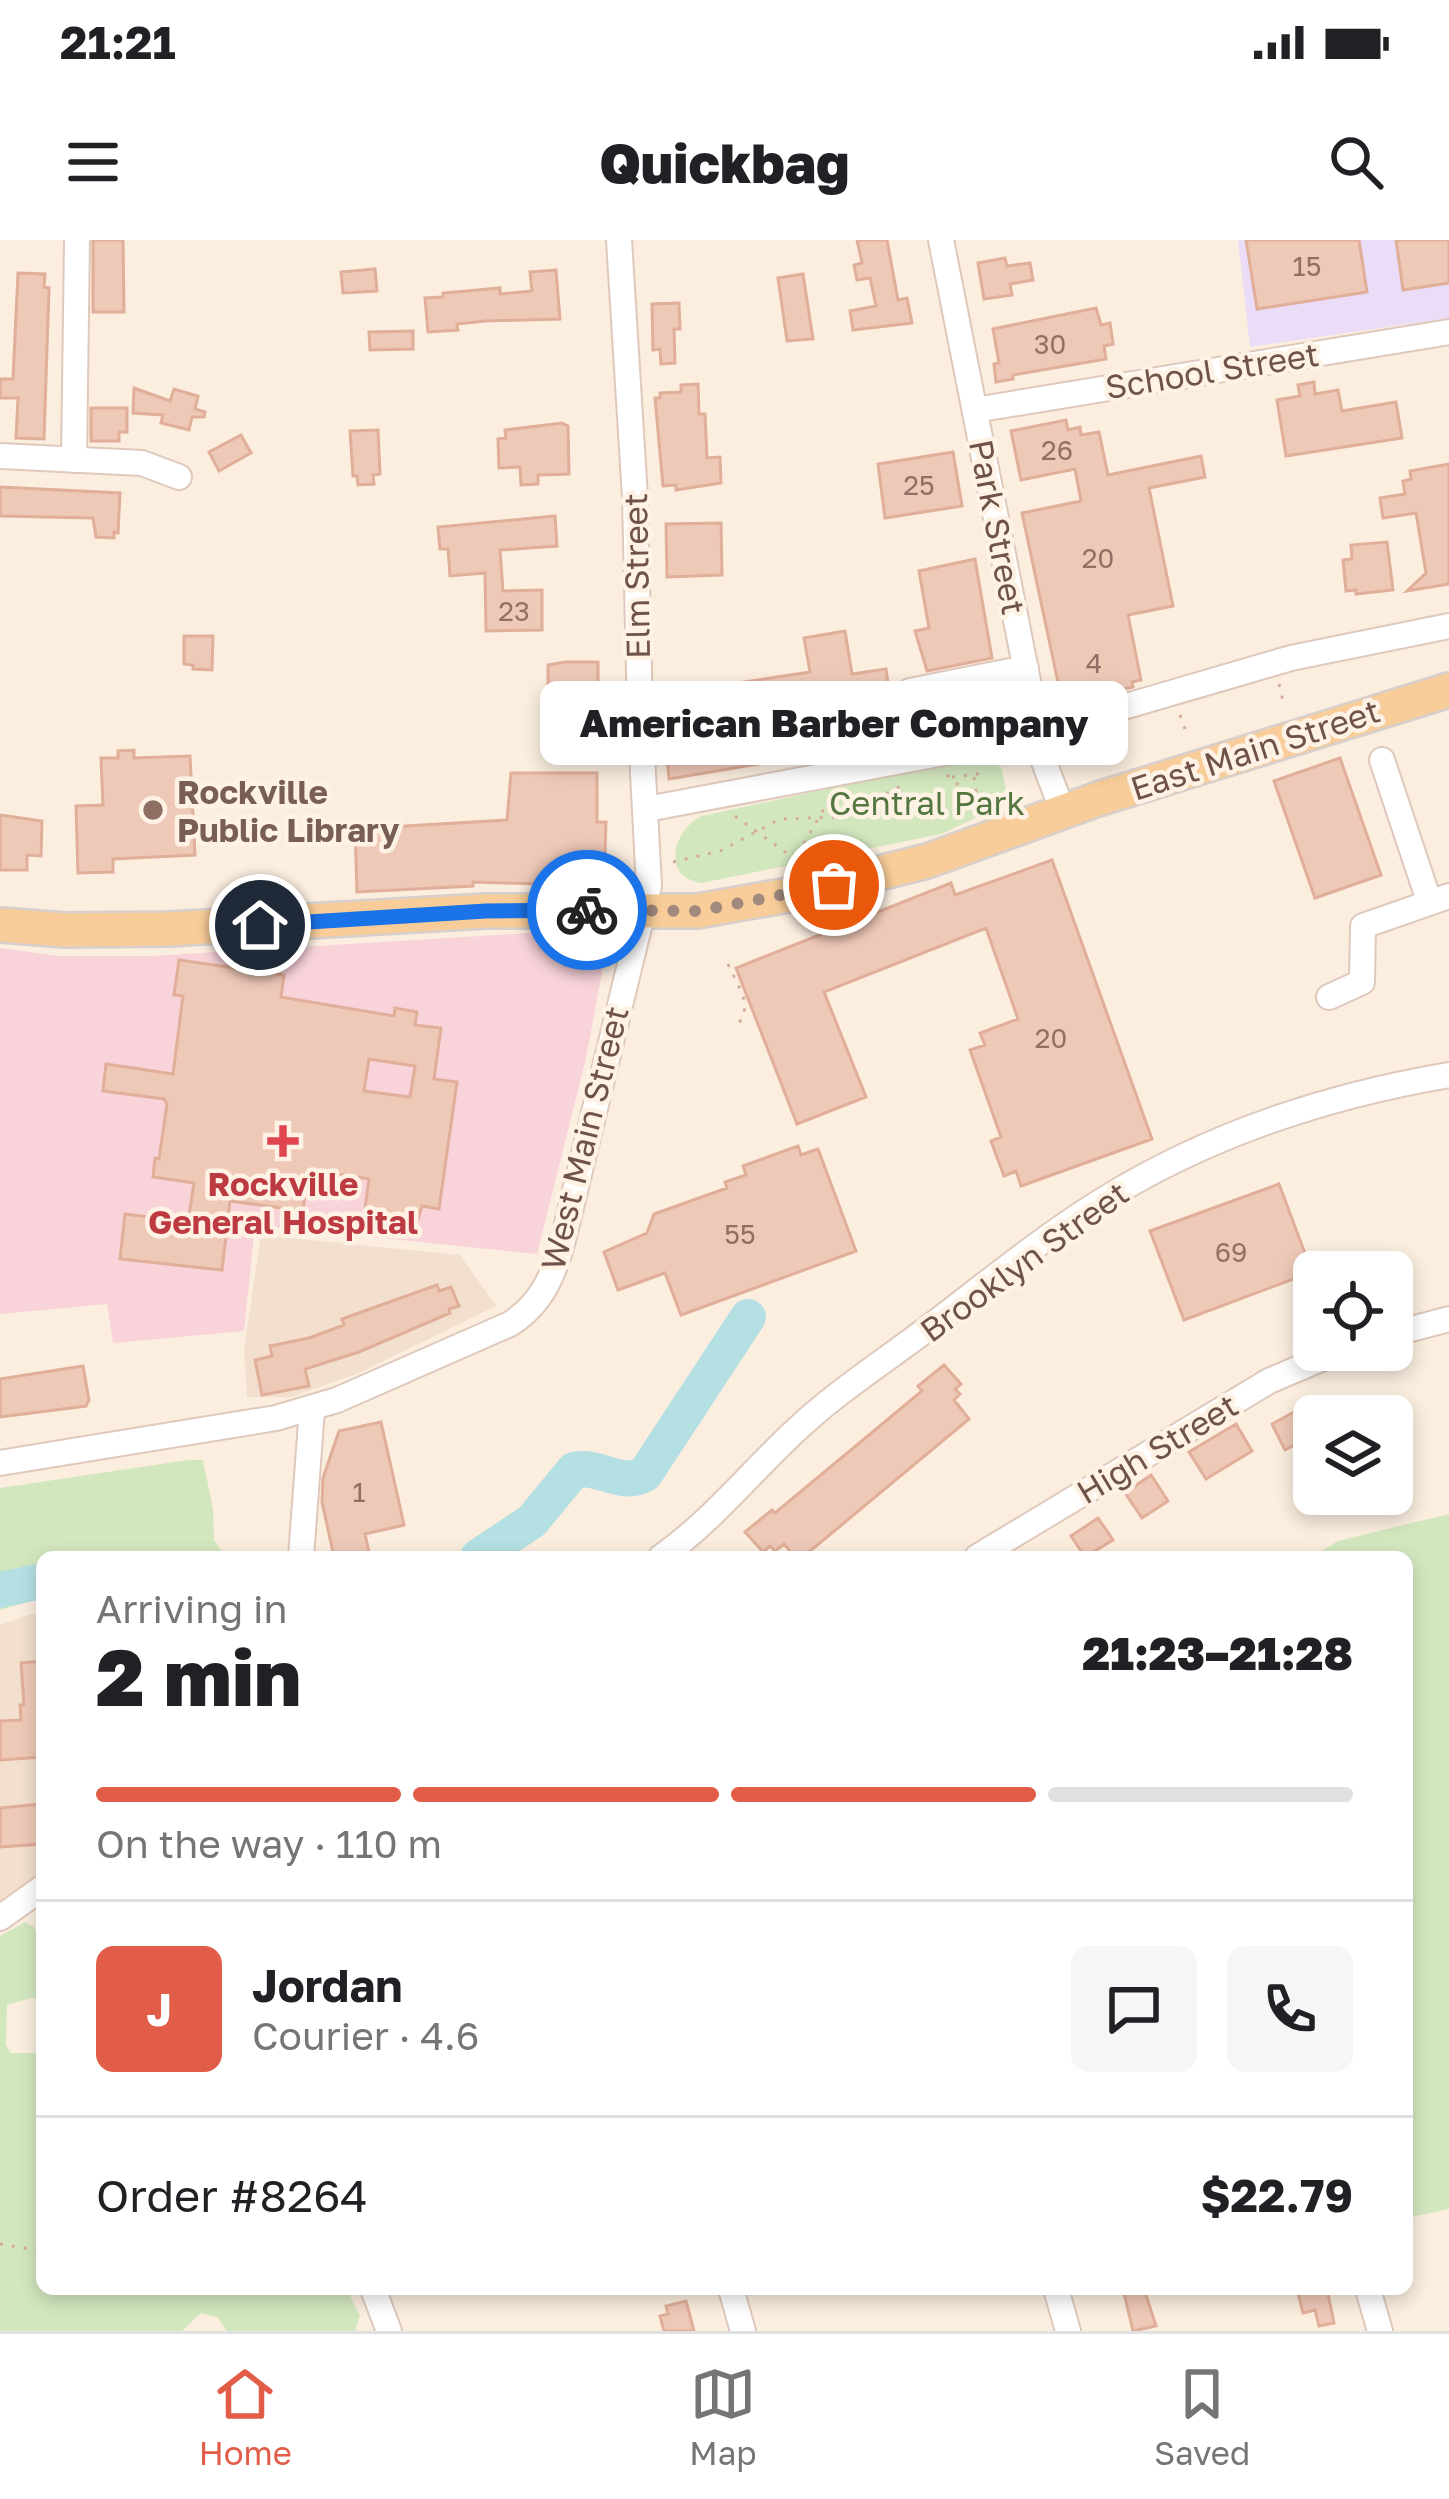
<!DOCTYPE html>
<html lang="en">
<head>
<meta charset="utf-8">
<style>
	body { margin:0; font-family:"Golos Text",sans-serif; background:#f6f6f6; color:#202124; height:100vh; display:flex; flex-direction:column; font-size:45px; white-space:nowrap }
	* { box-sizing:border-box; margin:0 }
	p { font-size:39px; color:#757577 }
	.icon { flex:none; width:66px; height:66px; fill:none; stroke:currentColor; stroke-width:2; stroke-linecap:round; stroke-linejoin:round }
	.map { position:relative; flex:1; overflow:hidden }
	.side { position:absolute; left:36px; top:1311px; width:1377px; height:744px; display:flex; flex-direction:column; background:#fff; border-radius:18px; box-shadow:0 6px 18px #0003 }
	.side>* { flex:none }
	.controls { position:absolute; left:1293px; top:1011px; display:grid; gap:24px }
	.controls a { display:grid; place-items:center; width:120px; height:120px; border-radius:18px; background:#fff; box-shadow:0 6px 18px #0003; font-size:60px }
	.pin { position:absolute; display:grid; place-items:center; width:102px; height:102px; color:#fff; margin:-51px; border:6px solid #fff; border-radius:50%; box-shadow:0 3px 12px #0007 }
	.courier { position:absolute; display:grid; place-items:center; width:120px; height:120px; margin:-60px; border:9px solid #1a73e8; border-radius:50%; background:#fff; color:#222; box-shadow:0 3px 15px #0007 }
	.bubble { position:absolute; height:84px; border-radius:18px; background:#fff; box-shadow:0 6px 18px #0003; font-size:39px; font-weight:800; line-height:84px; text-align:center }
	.overview em { font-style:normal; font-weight:800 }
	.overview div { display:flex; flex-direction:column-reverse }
	.overview { display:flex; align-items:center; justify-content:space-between; height:204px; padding:0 60px }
	h1 { font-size:78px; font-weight:800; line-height:90px }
	.bar { display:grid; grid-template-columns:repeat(4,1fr); gap:18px 12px; align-content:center; height:144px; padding:0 60px }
	.bar i { height:15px; border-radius:9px; background:#e0e0e0 }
	.bar .current { background:#e25d47 }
	.bar p { grid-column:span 4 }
	.line { display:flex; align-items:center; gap:30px; padding:0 60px; border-top:3px solid #e0e0e0 }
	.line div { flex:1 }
	.round { display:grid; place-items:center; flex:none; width:126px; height:126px; border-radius:18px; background:#f6f6f6 }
	.status { display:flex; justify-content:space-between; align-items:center; height:84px; padding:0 60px; background:#fff; direction:ltr }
	.status svg { height:33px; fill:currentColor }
	header { display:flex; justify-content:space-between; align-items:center; height:156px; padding:0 60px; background:#fff; font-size:54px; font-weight:800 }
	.tab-bar { display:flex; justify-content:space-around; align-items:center; height:168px; border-top:3px solid #e0e0e0; background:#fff; font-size:33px; color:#757577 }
	.tab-bar a { display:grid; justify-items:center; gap:6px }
	.tab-bar .current { color:#e25d47 }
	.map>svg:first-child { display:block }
</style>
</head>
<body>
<div class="status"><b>21:21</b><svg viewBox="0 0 49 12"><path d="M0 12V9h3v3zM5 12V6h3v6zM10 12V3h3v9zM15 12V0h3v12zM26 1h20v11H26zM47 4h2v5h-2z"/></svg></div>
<header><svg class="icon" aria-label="menu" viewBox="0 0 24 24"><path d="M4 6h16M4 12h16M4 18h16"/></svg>Quickbag<svg class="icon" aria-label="search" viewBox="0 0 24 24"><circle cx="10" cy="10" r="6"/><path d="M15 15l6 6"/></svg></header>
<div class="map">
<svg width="1449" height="2091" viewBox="0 0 1449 2091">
	<rect width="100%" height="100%" fill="#fbeedf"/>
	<path fill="#f2dfce" d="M261,995L460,1015L496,1066L359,1133L291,1157H247L244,1110Z
		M34,1373L42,1382V1637L0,1664V1385Z"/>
	<path fill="#ebdcf7" d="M1238,0H1449V78L1250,107Z"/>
	<path fill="#f8d3da" d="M529,693L608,701L586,818L537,1014L255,985L244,1091L113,1103L107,1064L0,1074V708L57,716H152Z"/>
	<path fill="#d3e7bf" d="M966,519H984L1001,527L1006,549L978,577L941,594L702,643C660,638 673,589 702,576Z
		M188,1220H203L213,1269L214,1300L226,1317H42V1358L0,1370V1248Z
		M1449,1274V1969L1407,1978V1317H1312L1338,1301Z
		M25,1682L34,1687L42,1708V1759L31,1758L7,1765L6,1805L11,1813H42V2049H347L360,2076L355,2091H227L217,2077L201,2073L182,2091H0V1696Z"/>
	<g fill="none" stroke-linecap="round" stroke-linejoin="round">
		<path stroke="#b5e0e3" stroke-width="36" d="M478,1317L532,1281L574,1230C600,1224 620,1248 645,1234L748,1077
			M0,1350L42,1341"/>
	</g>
	<path fill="#efc9b8" stroke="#e1ae99" stroke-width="3" fill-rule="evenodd" d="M93,0H123L124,72H93Z
		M857,0H887L898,60L907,58L912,83L853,90L850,71L876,66L870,38L857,40L854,25L862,23Z
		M1246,0H1359L1367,52L1257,69Z
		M1396,0H1449V43L1403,50Z
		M1005,18L1007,26L1030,23L1033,40L1010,44L1012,55L984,59L978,23Z
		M375,29L377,51L343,53L341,32Z
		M556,30L560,79L485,81L457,84L458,90L428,92L425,58L443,57V53L500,48V54L532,51L530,32Z
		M18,33L45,34L44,47L49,48L44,199L16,198L18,158H0V139H13Z
		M803,34L813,99L787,101L778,38Z
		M679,63L680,89H674L675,123L661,124L660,109L653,110L652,64Z
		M1096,68L1101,85L1110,83L1113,104L1104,106L1106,119L1013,135V139L996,142L994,124L999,123L993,89Z
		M413,91V109L370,110L369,92Z
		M1314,142L1315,154L1338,150L1342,171L1396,162L1402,198L1286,216L1277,160L1300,156L1298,145Z
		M698,144L699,174H705L707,218L720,217L721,243L676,250V245L663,246L655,158H660V153L681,152V145Z
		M134,148L170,161L174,149L198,156L195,169L205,172L204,177H192L189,190L161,183L163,175L133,173Z
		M91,168H127V192H119V201H91Z
		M1066,180L1068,190L1080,187L1081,195L1099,192L1108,235L1201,216L1205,237L1149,248L1173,366L1128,375L1141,440L1132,442L1133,447L1062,461L1022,273L1081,261L1075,229L1021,240L1011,191Z
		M562,183L568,186L569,234L538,235V244L521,245L520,227L499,228L498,199L506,198L505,190Z
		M378,190L380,234L373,235L374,244L358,245L357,236H353L350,191Z
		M241,195L251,213L219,231L209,212Z
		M953,212L962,266L885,278L878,224Z
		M1449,224V344L1407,351L1426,333L1416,273L1383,278L1380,258L1405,254L1403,241L1411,239L1410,231Z
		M0,247L120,253L118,293L114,292V298L96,297L93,278L0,276Z
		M555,276L557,306L500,310L503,351L542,350V390L486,391L485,333L450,336L448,309H440L438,287Z
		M721,283L722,335L667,337L666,284Z
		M1387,302L1393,350L1356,354V350L1346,351L1343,320L1352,319L1351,305Z
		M975,319L992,418L927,431L915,391L929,388L919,331Z
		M845,391L852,434L886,429L889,451H894L902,494L899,497L803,514L798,521L793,518L669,539L664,484L698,479L695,458L732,451L731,444L810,432L804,398Z
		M184,396H213L212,430L193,429V425L184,424Z
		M565,422H598V451H565V444H548V425Z
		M998,450L1002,474L976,479L977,485L935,492L929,464Z
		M134,510V518L190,516L195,615L113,619V632L78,633L76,566L103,565L101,518H118V511Z
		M1340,518L1381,635L1315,658L1274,541Z
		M511,533H597V582H606L604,646L473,642V646L357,652L355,589L507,580Z
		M0,575L42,581L41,616L27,615V630H0Z
		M1052,620L1152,899L1021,946L1016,931L1004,936L991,901L1001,897L970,810L985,805L980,793L1018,779L986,688L824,752L866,857L797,884L736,728L951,643L955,655Z
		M179,720L284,735L281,757L394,776L395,768L417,772L415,785L441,788L434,839L457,842L439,969L422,966L417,983L395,979L394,987L363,983L369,939L338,934L335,950L306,946L303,971L230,961L222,1030L120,1019L125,974L188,982L194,943L153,937L155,918L159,919L167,864L164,859L103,851L106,824L173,834L183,756L174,755ZM369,819L415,826L410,857L364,851Z
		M798,906L801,915L818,909L856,1011L681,1075L665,1033L618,1050L604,1012L647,993L654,974L727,948L725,942L746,935L743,926Z
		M1279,944L1312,1032L1184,1080L1150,991Z
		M437,1045L439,1051L451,1047L459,1066L449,1069L450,1073L359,1112L305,1129L309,1146L262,1155L255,1120L272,1116L270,1106L309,1098L344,1085L342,1079Z
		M944,1125L961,1144L955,1149L960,1154L954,1160L969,1179L803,1317H795L784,1304L775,1311L770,1306L763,1312L745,1292L772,1270L775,1273L922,1151L918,1146Z
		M83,1126L89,1160L86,1166L0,1177V1139Z
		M1303,1167L1314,1194L1285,1210L1272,1184Z
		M381,1182L404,1285L365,1294L370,1317H334L322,1262L323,1238L339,1191Z
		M1236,1184L1252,1211L1206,1239L1189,1212Z
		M1151,1235L1168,1261L1142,1278L1125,1253Z
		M1098,1278L1113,1300L1085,1317L1071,1296Z
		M42,1421V1517L0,1520V1481L21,1480L20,1465H24L21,1423Z
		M42,1564V1604L0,1607V1568Z
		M1123,2049H1144L1156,2086L1133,2091Z
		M1297,2049H1327L1334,2083L1319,2086L1315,2070L1303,2073Z
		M686,2061L694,2091H664L660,2076L668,2074L666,2066Z"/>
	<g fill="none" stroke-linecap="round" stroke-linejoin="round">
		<defs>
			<path id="minor" d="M941,0L1044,522L1063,572
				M975,170L1449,92
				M0,216L142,223L179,237
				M74,220L77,0
				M923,517L910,451L1026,428
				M1382,520L1429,661
				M647,569L1007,501L1291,418L1449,386
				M1329,757L1362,742L1363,686L1449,656
				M1392,1094L1449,1079
				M0,1223L276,1178L337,1160L510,1084C543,1063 555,1032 564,996L649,646L640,477L635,257L619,0
				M301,1317L312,1169
				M661,1317C712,1281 749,1234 794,1192C836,1152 885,1121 931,1086C986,1044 1041,999 1100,962C1207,895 1325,856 1449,835
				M977,1317L1269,1141L1342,1110
				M0,1678L42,1648
				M373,2049L389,2091
				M731,2049L743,2091
				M1056,2049L1068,2091
				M1369,2053L1380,2091"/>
			<path id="major" d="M0,685L65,690L168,689L486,671H698L805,652L927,621L1098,559L1449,450"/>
		</defs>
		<use href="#minor" stroke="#dec9bc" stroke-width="28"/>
		<use href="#major" stroke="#d7cfcc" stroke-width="38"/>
		<path stroke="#d3ad9c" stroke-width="3" stroke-dasharray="3 9" stroke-linecap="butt" d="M1279,444L1283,461
			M1180,475L1185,489
			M947,535L989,572
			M952,537L977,534L981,529
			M974,537L977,557
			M735,576L795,619
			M673,622L720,611L780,579L841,577L905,544
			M796,625L795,619L829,560
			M728,724C739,750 756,766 734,789
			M0,2004L42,2011"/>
		<use href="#minor" stroke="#fff" stroke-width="24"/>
		<use href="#major" stroke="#f8cd99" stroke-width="33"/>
	</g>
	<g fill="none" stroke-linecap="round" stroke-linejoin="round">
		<path stroke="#a1897d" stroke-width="12" stroke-dasharray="0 21.6" d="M587,670L698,671L834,645"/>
		<path stroke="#1a73e8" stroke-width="15" d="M260,685L486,671L587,670"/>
	</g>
	<circle fill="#8d6e63" stroke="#fef2e5" stroke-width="4.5" cx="153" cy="570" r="12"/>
	<path fill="#e0444e" stroke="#fef2e5" stroke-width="4.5" d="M277 883h12v12h12v12h-12v12h-12v-12h-12v-12h12z"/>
	<g text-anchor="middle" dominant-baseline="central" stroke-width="9" stroke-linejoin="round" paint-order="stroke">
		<g font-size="27" fill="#907064">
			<text x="1307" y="26">15</text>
			<text x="1050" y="104">30</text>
			<text x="1057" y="210">26</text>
			<text x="919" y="245">25</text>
			<text x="1098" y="318">20</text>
			<text x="514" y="371">23</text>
			<text x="1094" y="423">4</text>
			<text x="1051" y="798">20</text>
			<text x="740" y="994">55</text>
			<text x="1231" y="1012">69</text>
			<text x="359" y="1252">1</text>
		</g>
		<g font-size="33" fill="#705348" stroke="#fef2e5">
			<text transform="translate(1212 130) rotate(-9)">School Street</text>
			<text transform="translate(998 287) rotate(79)">Park Street</text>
			<text transform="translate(636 336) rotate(-91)">Elm Street</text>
			<text transform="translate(1255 509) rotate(-18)">East Main Street</text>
			<text transform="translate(584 898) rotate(-76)">West Main Street</text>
			<text transform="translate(1024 1021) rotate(-36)">Brooklyn Street</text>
			<text transform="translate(1157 1208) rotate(-31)">High Street</text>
		</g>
		<g font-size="33" font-weight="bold" fill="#785e54" stroke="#fef2e5" text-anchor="start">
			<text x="177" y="551">Rockville<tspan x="177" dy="38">Public Library</tspan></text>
		</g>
		<g font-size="33" fill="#547641" stroke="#fef2e5">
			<text x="927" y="562">Central Park</text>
		</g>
		<g font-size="33" font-weight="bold" fill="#be3a42" stroke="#fef2e5">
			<text x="283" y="943">Rockville<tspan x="283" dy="38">General Hospital</tspan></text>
		</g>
	</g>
</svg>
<div class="controls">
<a><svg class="icon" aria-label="locate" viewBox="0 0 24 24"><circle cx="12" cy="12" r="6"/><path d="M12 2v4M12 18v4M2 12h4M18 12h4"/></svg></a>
<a><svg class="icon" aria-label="layers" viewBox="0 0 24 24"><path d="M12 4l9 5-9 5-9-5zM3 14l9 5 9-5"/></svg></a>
</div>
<div class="pin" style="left:834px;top:645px;background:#ea580c"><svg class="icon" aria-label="bag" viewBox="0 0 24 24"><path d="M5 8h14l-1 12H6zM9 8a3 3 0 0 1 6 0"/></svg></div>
<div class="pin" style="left:260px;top:685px;background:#1f2937"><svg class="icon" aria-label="home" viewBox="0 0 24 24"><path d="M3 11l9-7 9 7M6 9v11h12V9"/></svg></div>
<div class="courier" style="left:587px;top:670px"><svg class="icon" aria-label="bike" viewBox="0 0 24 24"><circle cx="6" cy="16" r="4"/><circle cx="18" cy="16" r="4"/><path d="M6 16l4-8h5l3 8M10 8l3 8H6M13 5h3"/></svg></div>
<div class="bubble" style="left:540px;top:441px;width:588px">American Barber Company</div>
<section class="side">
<div class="overview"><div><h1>2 min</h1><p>Arriving in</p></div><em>21:23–21:28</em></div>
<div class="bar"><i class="current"></i><i class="current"></i><i class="current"></i><i></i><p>On the way · 110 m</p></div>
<div class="line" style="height:216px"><b class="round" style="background:#e25d47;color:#fff">J</b><div><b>Jordan</b><p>Courier · 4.6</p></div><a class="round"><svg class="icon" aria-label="chat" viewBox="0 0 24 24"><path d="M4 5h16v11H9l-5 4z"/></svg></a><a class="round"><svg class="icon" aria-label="phone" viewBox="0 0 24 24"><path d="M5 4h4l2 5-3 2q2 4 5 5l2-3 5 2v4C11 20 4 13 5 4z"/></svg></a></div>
<div class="line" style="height:156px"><div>Order #8264</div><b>$22.79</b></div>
</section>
</div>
<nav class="tab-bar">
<a class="current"><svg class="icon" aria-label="home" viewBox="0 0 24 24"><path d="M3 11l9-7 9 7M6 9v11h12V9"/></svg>Home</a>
<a><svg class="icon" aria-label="map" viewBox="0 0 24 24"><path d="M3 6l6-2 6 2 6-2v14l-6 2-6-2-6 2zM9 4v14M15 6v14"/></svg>Map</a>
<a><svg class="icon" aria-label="saved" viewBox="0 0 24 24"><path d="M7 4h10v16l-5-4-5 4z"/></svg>Saved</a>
</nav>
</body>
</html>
